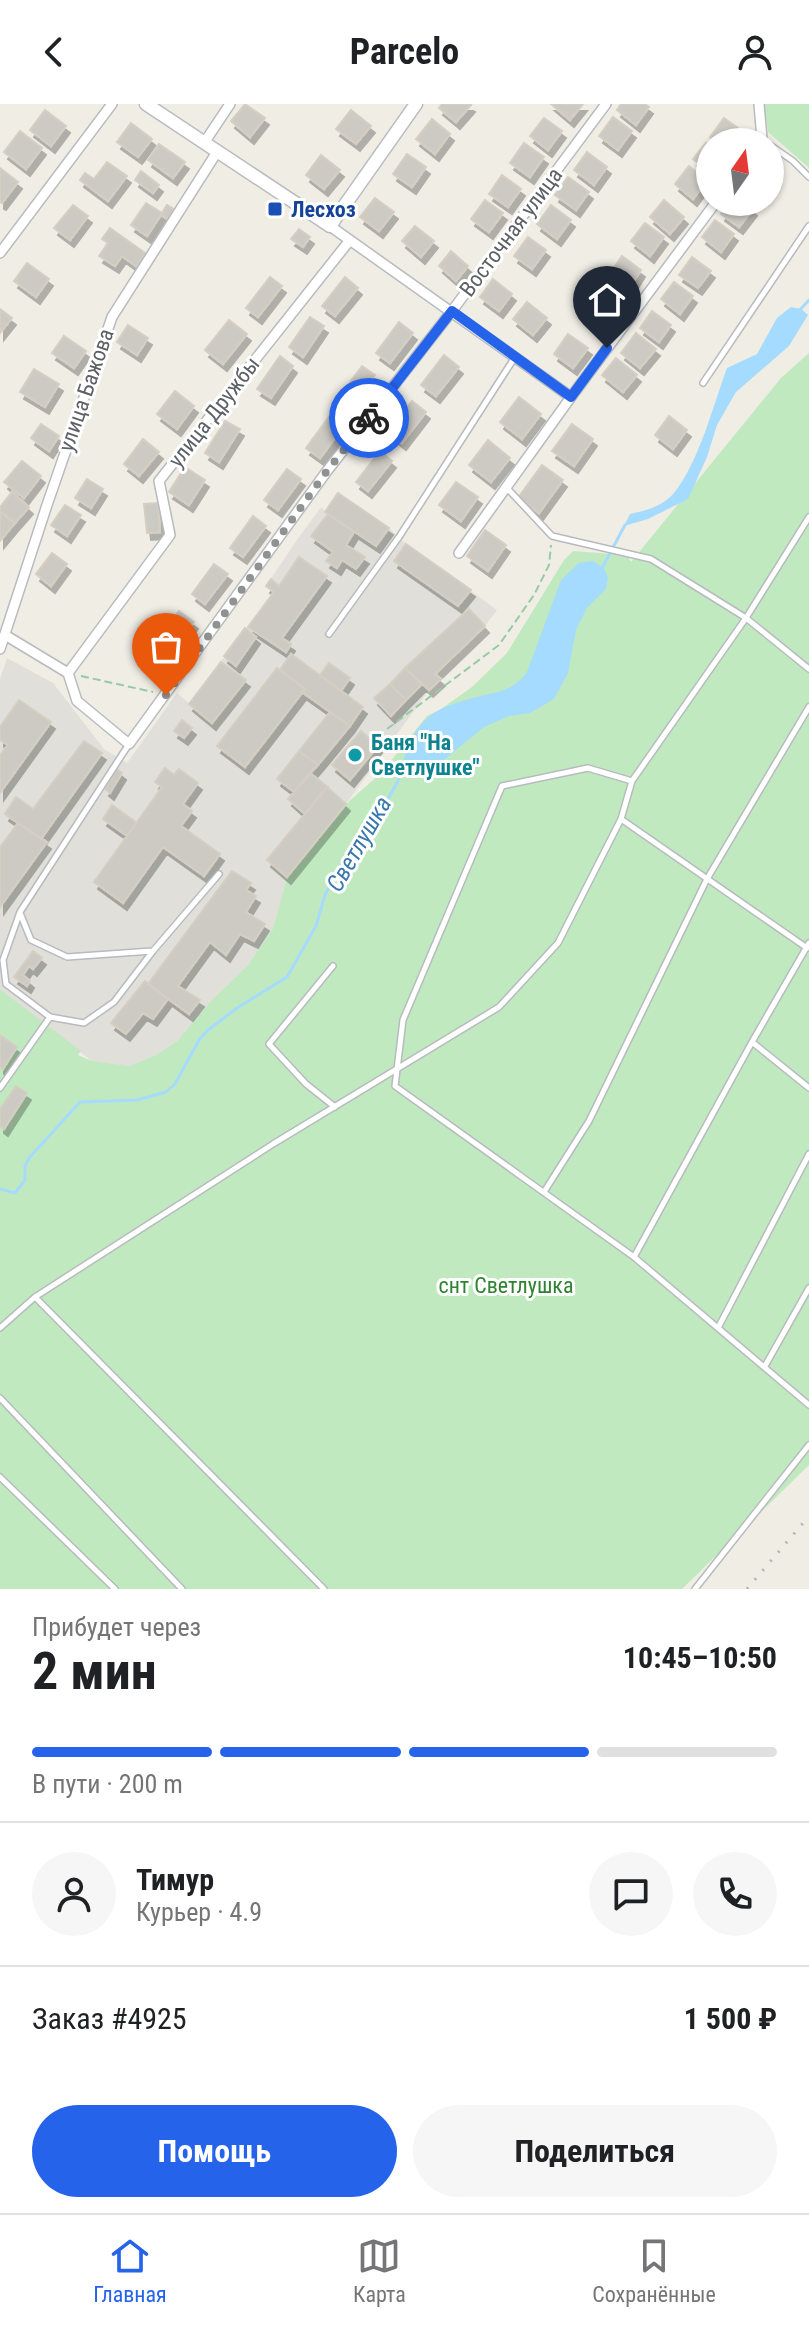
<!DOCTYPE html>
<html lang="ru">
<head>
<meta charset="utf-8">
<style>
	body { margin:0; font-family:"Roboto Condensed",sans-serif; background:#f6f6f6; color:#202124; height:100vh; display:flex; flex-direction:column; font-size:30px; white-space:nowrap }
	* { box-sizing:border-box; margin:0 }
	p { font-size:26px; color:#757577 }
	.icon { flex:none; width:44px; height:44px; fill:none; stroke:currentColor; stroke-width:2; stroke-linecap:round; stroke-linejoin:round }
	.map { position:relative; height:1485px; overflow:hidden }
	.sheet { display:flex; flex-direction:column; background:#fff; flex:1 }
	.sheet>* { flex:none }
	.needle { width:52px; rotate:14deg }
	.controls { position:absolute; left:696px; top:24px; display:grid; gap:16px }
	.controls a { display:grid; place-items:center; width:88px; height:88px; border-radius:50%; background:#fff; box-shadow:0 2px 6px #0004; font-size:40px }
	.pin { position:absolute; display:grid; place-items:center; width:68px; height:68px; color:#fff; margin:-82px -34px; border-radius:50% 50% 50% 0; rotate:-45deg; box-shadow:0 0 8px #0007 }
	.pin .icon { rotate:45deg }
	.courier { position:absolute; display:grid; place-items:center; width:80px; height:80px; margin:-40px; border:6px solid #2563eb; border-radius:50%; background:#fff; color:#222; box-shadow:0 2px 10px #0007 }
	.summary em { font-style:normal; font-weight:700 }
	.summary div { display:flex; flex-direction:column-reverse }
	.summary { display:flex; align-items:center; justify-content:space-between; height:136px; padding:0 32px }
	h1 { font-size:52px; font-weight:700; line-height:60px }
	.bar { display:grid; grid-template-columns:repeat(4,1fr); gap:12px 8px; align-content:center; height:96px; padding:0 32px }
	.bar i { height:10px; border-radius:6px; background:#e0e0e0 }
	.bar .active { background:#2563eb }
	.bar p { grid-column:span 4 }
	.line { display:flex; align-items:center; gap:20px; padding:0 32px; border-top:2px solid #e0e0e0 }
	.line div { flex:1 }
	.round { display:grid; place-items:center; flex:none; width:84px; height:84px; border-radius:42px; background:#f6f6f6 }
	.button { display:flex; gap:16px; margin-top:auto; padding:16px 32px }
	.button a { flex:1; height:92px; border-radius:48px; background:#2563eb; color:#fff; font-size:32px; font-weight:700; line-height:92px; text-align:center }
	.button a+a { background:#f6f6f6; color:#202124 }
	header { display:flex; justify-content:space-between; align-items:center; height:104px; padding:0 32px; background:#fff; font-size:36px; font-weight:700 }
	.tabs { display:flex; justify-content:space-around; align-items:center; height:112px; border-top:2px solid #e0e0e0; background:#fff; font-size:22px; color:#757577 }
	.tabs a { display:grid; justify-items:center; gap:4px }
	.tabs .active { color:#2563eb }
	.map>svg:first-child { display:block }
</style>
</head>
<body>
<header><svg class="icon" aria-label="back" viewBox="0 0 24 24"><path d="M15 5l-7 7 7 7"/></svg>Parcelo<svg class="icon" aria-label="person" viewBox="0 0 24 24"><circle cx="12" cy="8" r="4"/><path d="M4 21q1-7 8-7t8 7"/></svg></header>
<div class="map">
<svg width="809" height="1485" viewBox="0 0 809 1485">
	<defs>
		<filter id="shadow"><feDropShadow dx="4" dy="7" stdDeviation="0" flood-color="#0004"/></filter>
	</defs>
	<rect width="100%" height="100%" fill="#f0ede5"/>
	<path fill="#e0dfd9" d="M338,389L389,424L406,440L497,506L485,522L436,569L441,575L429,586L346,700L287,773L273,824L248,861L211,897L177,937L156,951L129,962L93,958L0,885V575L7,554L53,579L104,645L127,659L177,589L189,599L274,488L266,482L297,436L321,403L325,407Z"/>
	<path fill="#c1e9c0" d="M764,0H809V64L768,28Z
		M809,249V1361L682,1485H0V885L81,947L78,951L92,957L129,962L156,951L177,937L211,897L248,861L273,824L287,773L346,700L381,669L427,612L441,605L472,583L507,549L564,456L573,447L627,451L631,458L781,274Z"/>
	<path fill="#a5dbff" d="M791,203L801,205L808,211L789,242L736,288L717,321L707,353L688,395L648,415L624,422L630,410C645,407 663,402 674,389C699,358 713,302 727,264L757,250L777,214Z
		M593,457L604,464L608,474L606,485L587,504L576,526L568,569L554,595L530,609L509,612L484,623L439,660L424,665L402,663C415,612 435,603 485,591C504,587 515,584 527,568L561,476L579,459Z"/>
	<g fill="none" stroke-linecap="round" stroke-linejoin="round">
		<path stroke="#a5dbff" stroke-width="3" d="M798,208L809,196
			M601,466L625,421
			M0,1085L15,1089L25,1076V1062L29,1054L80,998L137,996L166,988L175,980L199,936L208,926L237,904L287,873L316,822L325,791L338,765L355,740L378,712L397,679L404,662"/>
	</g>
	<path fill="#cdcac4" stroke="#d5cec2" stroke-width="2" filter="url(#shadow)" d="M245,0L265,14L250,33L231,17Z
		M442,0H469L471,1L456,18L439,4Z
		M551,0H583L570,16Z
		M621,0H645L649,3L636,21L617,6Z
		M45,6L66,22L51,42L30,26Z
		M351,6L371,22L356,40L336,25Z
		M613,13L632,27L618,46L599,32Z
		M544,14L562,27L548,46L530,32Z
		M724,14L745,29L738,38H716L710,33Z
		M432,15L450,30L435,50L416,35Z
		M131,19L152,35L138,53L117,38Z
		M20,27L42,44L26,65L4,48Z
		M524,39L544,53L530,73L510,59Z
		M706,39L710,42V68L693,55Z
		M159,40L185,58L173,74L148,56Z
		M587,48L607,63L594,81L574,66Z
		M407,50L426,63L412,83L393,70Z
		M321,51L340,66L324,85L306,71Z
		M107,58L127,72L108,97L80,76L85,69L94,75Z
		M689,62L707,77L693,95L675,80Z
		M0,64L18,78L2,99L0,98Z
		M141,67L159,81L153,89L135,76Z
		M502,71L521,85L508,103L489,90Z
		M568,73L589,88L576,106L555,91Z
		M375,94L394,108L379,127L360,113Z
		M485,96L503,109L489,128L471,115Z
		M664,96L684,113L670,130L650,113Z
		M729,98H744L753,105L739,123L721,110Z
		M146,99L162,109L167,101L175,106L169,116L161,111L147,132L131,121Z
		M73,101L88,112L70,136L54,124Z
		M551,101L571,116L557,135L537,120Z
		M715,116L734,130L721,148L702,133Z
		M645,119L664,133L650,152L631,137Z
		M415,122L434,137L421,153L402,137Z
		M110,124L145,149L136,162L122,152L115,162L99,152L108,139L102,135Z
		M299,125L310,133L303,143L291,135Z
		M528,133L546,146L532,165L514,152Z
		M451,147L468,162L456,177L439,162Z
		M622,152L641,166L629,185L609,171Z
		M692,153L711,167L698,184L679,171Z
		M27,159L49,175L36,193L14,177Z
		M270,173L282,182L258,213L246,204Z
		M345,173L358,184L335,212L322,202Z
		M493,175L512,190L499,207L480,193Z
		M674,178L693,192L680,210L661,195Z
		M598,189L616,203L602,220L584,206Z
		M527,198L547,214L533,231L513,215Z
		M0,205L12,214L0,229Z
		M652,207L671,221L659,238L640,224Z
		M310,213L324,222L303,253L289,243Z
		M229,216L247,230L223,260L205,246Z
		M399,218L413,229L390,259L376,249Z
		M128,221L148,234L137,251L117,238Z
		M636,229L656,245L640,264L621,249Z
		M568,230L588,244L573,264L554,250Z
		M64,232L86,247L74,264L52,249Z
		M444,251L459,263L436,292L421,281Z
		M280,252L293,262L271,294L257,285Z
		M616,254L637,271L623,288L602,271Z
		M362,262L375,271L352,302L339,293Z
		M34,265L59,280L45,303L20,288Z
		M175,287L194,302L177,325L157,310Z
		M519,293L541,310L522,335L500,318Z
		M412,297L426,308L402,339L388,328Z
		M669,312L687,326L673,345L655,331Z
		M329,313L343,323L320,354L306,344Z
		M225,317L240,325L219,358L205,349Z
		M41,320L59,332L49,347L31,334Z
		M572,320L593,335L574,362L552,347Z
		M143,335L159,348L139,372L124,360Z
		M488,336L510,354L491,378L469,361Z
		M380,347L392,357L368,387L356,378Z
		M22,357L41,372L24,394L4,378Z
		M542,361L563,376L539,409L518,394Z
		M185,363L205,376L189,401L169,388Z
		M287,365L301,375L278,406L264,396Z
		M87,375L103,385L91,404L75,394Z
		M456,378L478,393L461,417L439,401Z
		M12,388L29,403L15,419L0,407V403Z
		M338,389L389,424L376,442L325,408Z
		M158,399L160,428L147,429L144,400Z
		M65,401L81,411L67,432L51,421Z
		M0,407L15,419L0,437Z
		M328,410L354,428L346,441L365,453L356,465L342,456L337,464L326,457L333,448L311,432Z
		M253,412L266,422L243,453L230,444Z
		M485,426L506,441L488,467L467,452Z
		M406,440L471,486L458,502L394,457Z
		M52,449L67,460L51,482L36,470Z
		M299,453L327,472L282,534L291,540L286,548L248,523L274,488L266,482L271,475L279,482Z
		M214,460L228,470L205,500L192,490Z
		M469,505L485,522L435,570L441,575L429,586L405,564Z
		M179,507L194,518L170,548L156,538Z
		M245,524L256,533L236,562L224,552Z
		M291,550L363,603L350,622L302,588L305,585L280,566Z
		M221,558L246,576L212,619L189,600Z
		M329,559L350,574L341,587L320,571Z
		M277,564L305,585L245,663L217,642Z
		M405,564L422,580L406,596L390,580Z
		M390,580L406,596L391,612L374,594Z
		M19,596L51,618L0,689V651L8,641L0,636V623Z
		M330,608L350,622L318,661L299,647Z
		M182,616L192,624L184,634L174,627Z
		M361,627L378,642L350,676L332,661Z
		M84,637L102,649L41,735L5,710L16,693L33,705Z
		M299,647L318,661L294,688L277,675Z
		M165,664L174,671L179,665L198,679L183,700L192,707L181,722L220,750L204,772L163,743L123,799L94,778L162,683L155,678Z
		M117,665L122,669L110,689L105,685Z
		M310,669L329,684L327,683L305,710L288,695Z
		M327,683L346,700L287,773L267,756Z
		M112,701L137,719L127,732L103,715Z
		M18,719L47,738L0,803V743Z
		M232,767L251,779L246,786L256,792L246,808L265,820L254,837L240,830L226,851L210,838L178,882L200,896L189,910L148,880Z
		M33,847L42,854L33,865L29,862L23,871L30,877L27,882L14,873Z
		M145,877L168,895L153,915L143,909L126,930L111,919Z
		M0,931L17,943L3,965L0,963Z
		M16,982L27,989L4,1025L0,1022V1005Z"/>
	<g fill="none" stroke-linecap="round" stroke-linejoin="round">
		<defs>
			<path id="lane" d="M770,41L793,57L809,73
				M703,279L809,122
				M506,383L552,432L651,455L746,514L809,565
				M329,530L399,433L515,253
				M129,640L20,808L3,856L6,880L50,913L84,919L114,898L153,847L219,770
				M632,677L588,664L502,682L403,916L395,982L634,1153L809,1301
				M621,715L807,844
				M20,809L31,836L67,853L152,847
				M333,862L269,940L306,980L335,1003
				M752,938L809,984
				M0,984L50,913
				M544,1088L589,1017L707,775L809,603
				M634,1153L752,938L809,839
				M35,1193L324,1485
				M0,1224L35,1193L273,1040L499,903L558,839L621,715L632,677L746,514L809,413
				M718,1224L809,1050
				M765,1262L809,1184
				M0,1294L182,1485
				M0,1373L115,1485
				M695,1485L809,1341"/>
			<path id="street" d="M759,0L762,35L760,38
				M204,39L230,0
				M330,122L571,293
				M0,149L112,0
				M459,449L571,293L716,98
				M5,531L68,569L77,597L129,640L327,367L452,207L606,0
				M0,545L47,401L112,213L217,48
				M68,569L170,431L159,377L350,136"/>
			<path id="secondary" d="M146,0L330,122L416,0"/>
		</defs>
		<use href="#lane" stroke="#b7bbbf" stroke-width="8"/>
		<use href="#street" stroke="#b7bbbf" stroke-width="12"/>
		<use href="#secondary" stroke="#b8bcc1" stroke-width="15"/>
		<path stroke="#98caa5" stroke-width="2" stroke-dasharray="8 4" stroke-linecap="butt" d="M81,572L153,588
			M387,625L499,541L534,491L549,461L551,441"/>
		<use href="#lane" stroke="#fff" stroke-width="5"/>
		<use href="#street" stroke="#fff" stroke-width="9"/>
		<use href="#secondary" stroke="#fff" stroke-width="12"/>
		<path stroke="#b4b5b6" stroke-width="3" stroke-dasharray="2 10" stroke-linecap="butt" d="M747,1485L809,1412"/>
	</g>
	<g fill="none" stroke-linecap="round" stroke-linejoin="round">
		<path stroke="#909292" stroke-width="8" stroke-dasharray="0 14.4" d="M166,591L327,367L369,314"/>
		<path stroke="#2563eb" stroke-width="10" d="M369,314L452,207L571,293L607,244"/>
	</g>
	<rect fill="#1a4fb4" stroke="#fff" stroke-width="3" x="267" y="97" width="16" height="16" rx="4"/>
	<circle fill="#0f9aa8" stroke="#fff" stroke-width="3" cx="355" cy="651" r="8"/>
	<g text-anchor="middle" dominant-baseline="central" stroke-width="6" stroke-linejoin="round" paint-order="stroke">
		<g font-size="22" font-weight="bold" fill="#164399" stroke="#fff" text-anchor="start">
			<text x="291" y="105">Лесхоз</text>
		</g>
		<g font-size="22" fill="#5c6166" stroke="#fff">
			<text transform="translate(511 128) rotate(-53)">Восточная улица</text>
			<text transform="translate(86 286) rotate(-71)">улица Бажова</text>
			<text transform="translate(214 308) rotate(-52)">улица Дружбы</text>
		</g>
		<g font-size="22" font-weight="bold" fill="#0d838f" stroke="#fff" text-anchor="start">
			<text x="371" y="638">Баня "На<tspan x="371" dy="25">Светлушке"</tspan></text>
		</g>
		<g font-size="22" fill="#2f8230" stroke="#fff">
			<text x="506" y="1181">снт Светлушка</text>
		</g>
		<g font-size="24" font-style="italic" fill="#3977ae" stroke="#fff">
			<text transform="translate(359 740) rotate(-60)">Светлушка</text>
		</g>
	</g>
</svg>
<div class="controls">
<a><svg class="needle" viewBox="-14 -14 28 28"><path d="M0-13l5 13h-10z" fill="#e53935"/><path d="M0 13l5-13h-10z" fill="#757577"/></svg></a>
</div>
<div class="pin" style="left:166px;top:591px;background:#ea580c"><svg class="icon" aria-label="bag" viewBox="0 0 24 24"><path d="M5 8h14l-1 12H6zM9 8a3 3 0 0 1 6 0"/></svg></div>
<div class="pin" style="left:607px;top:244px;background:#1f2937"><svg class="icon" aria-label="home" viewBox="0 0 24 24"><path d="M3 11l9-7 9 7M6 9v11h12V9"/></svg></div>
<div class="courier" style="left:369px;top:314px"><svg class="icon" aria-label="bike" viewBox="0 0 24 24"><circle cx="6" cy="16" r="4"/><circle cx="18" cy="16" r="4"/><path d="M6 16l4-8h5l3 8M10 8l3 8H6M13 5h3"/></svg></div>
</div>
<section class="sheet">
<div class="summary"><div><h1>2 мин</h1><p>Прибудет через</p></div><em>10:45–10:50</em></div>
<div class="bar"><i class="active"></i><i class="active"></i><i class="active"></i><i></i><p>В пути · 200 m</p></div>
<div class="line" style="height:144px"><a class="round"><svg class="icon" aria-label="person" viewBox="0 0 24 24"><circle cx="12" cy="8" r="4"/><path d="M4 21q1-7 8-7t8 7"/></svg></a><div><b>Тимур</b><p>Курьер · 4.9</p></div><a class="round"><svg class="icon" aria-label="chat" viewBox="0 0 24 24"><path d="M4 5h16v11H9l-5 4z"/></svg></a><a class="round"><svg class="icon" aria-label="phone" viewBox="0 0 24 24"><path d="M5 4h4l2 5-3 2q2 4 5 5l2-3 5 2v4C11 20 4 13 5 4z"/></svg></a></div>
<div class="line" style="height:104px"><div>Заказ #4925</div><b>1 500 ₽</b></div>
<div class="button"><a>Помощь</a><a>Поделиться</a></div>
</section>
<nav class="tabs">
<a class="active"><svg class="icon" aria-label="home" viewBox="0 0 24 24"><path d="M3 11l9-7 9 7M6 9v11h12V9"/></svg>Главная</a>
<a><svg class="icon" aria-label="map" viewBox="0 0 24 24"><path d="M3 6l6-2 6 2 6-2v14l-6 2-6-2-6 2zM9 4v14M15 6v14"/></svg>Карта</a>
<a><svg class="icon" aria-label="saved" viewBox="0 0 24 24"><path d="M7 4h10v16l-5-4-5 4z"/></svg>Сохранённые</a>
</nav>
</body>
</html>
